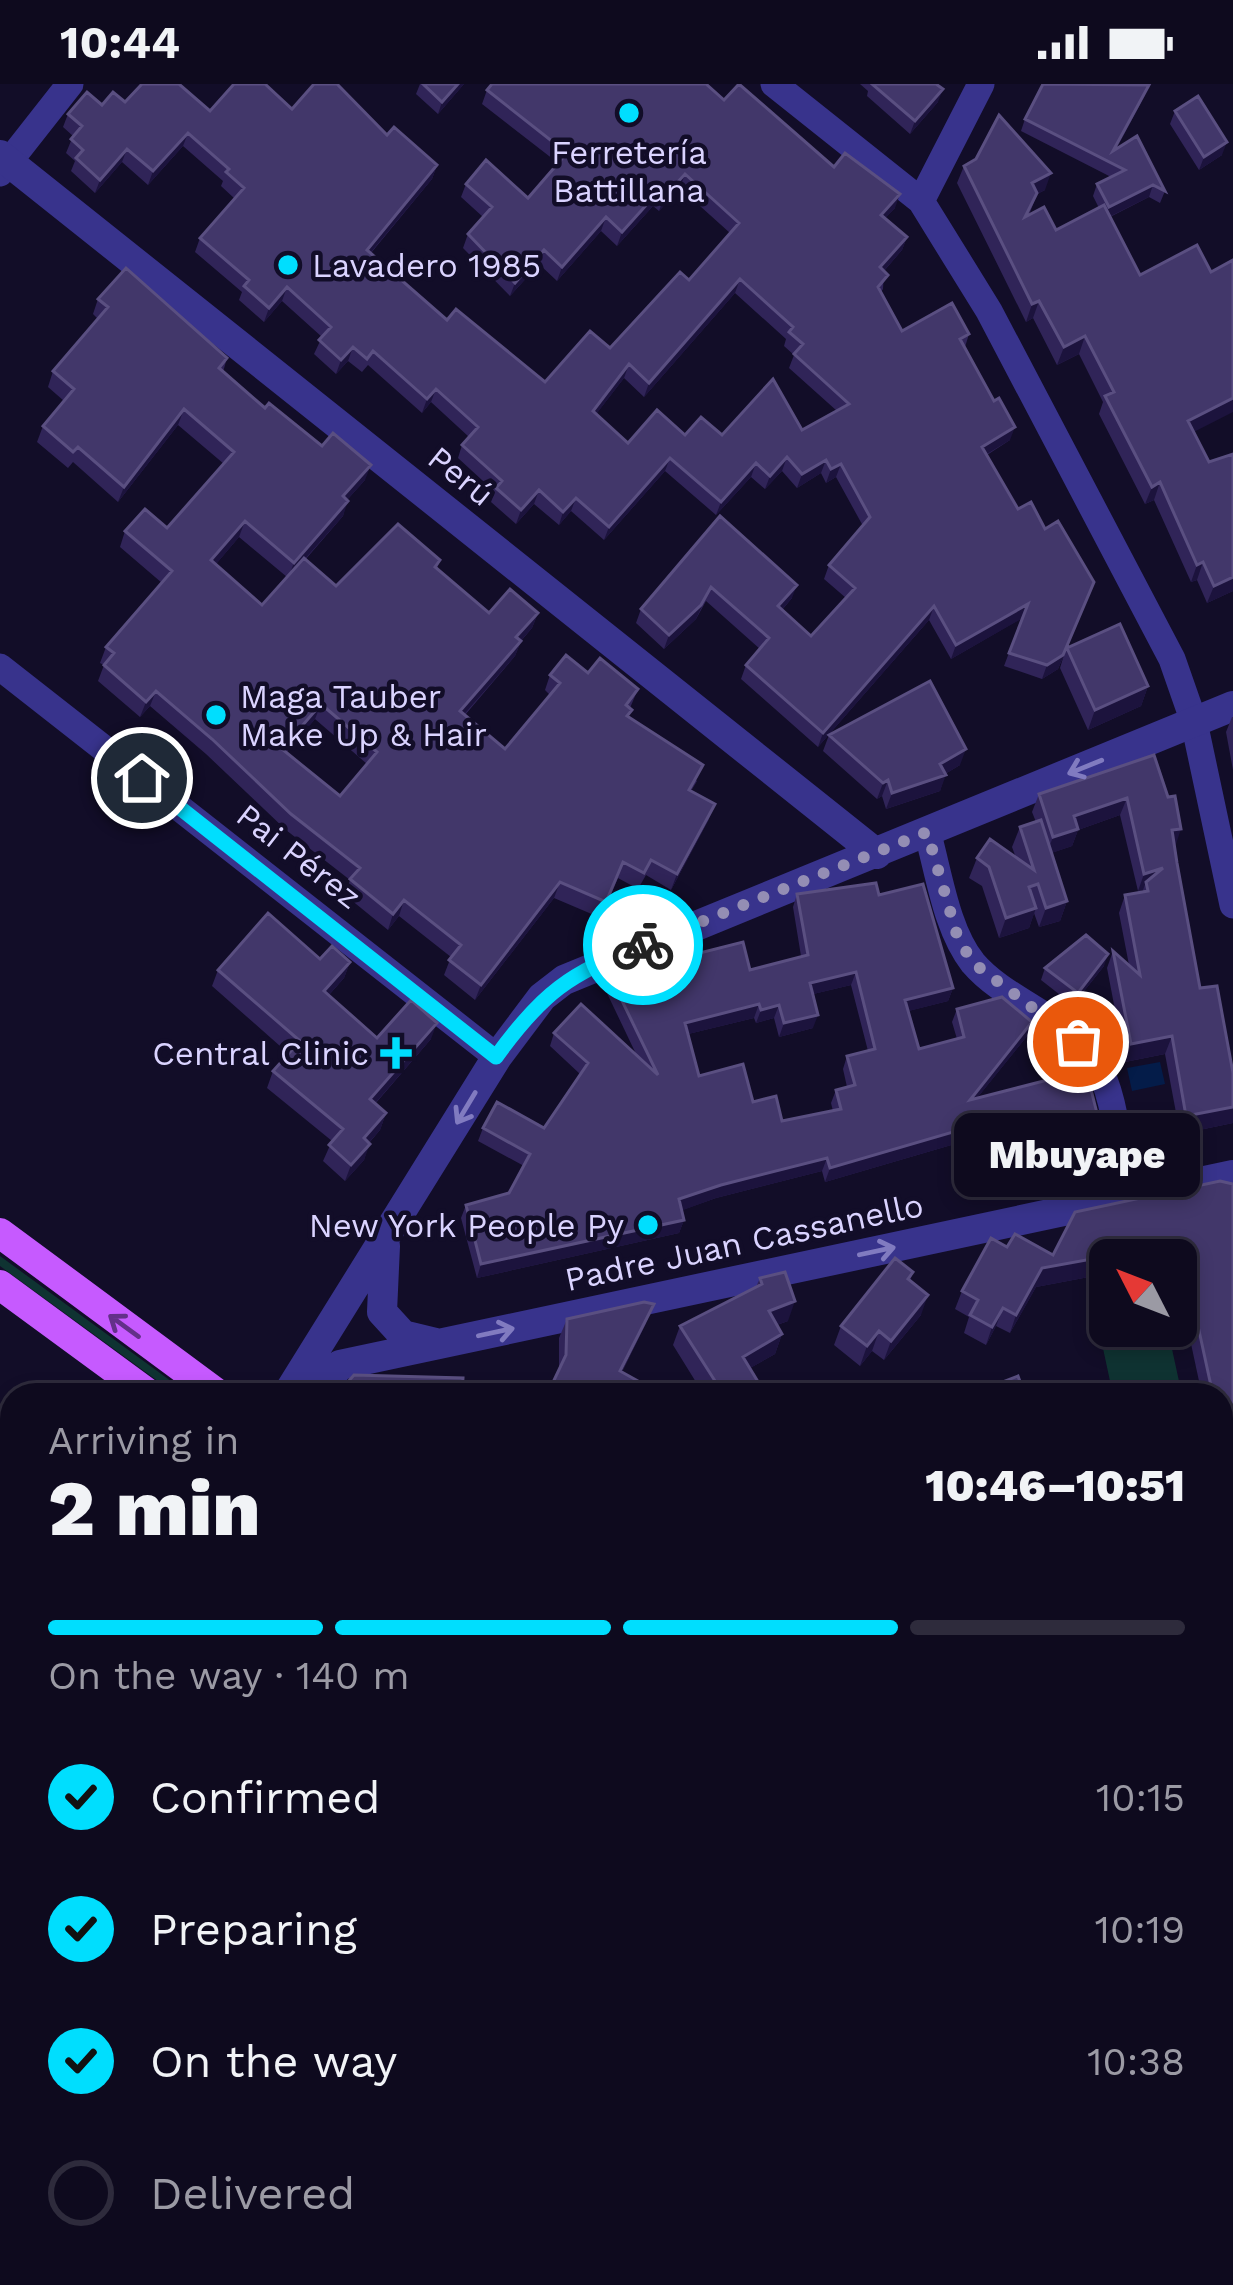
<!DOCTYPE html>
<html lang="en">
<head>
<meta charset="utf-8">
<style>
	body { margin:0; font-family:"Work Sans",sans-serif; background:#1c182b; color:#f1f3f6; height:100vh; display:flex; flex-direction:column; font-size:45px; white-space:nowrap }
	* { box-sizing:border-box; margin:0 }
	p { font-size:39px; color:#9b9aa4 }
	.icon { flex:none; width:66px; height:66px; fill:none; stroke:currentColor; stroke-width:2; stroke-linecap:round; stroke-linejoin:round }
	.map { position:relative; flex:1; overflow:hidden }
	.sheet { position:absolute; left:0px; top:1299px; width:1233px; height:903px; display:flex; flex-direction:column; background:#0e0a1e; border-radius:36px 36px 0 0; box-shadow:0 6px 18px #0003,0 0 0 3px #2e2b3c }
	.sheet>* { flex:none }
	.needle { width:78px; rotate:312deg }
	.buttons { position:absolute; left:1089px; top:1155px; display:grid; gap:24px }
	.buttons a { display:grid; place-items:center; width:108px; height:108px; border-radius:18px; background:#0e0a1e; box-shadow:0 6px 18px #0003,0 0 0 3px #2e2b3c; font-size:60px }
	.pin { position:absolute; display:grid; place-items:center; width:102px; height:102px; color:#fff; margin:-51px; border:6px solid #fff; border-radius:50%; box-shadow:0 3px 12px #0007 }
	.courier { position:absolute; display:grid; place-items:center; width:120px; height:120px; margin:-60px; border:9px solid #00defe; border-radius:50%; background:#fff; color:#222; box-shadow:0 3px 15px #0007 }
	.bubble { position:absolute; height:84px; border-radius:18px; background:#0e0a1e; box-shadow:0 6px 18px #0003,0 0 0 3px #2e2b3c; font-size:39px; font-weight:800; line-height:84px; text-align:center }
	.summary em { font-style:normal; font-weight:800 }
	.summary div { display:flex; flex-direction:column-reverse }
	.summary { display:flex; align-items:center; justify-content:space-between; height:204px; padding:0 48px }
	h1 { font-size:78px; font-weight:800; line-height:90px }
	.bar { display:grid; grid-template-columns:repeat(4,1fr); gap:18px 12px; align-content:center; height:144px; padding:0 48px }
	.bar i { height:15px; border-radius:9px; background:#2e2b3c }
	.bar .active { background:#00defe }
	.bar p { grid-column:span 4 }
	ol { padding:0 48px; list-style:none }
	li { display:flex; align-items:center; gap:36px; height:132px }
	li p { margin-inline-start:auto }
	li .icon { padding:12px; border-radius:50%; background:#00defe; color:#111; stroke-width:4 }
	li:last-child { color:#9b9aa4 }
	li i { width:66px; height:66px; border:6px solid #2e2b3c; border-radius:50% }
	.status { display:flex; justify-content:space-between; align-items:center; height:84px; padding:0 60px; background:#0e0a1e; direction:ltr }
	.status svg { height:33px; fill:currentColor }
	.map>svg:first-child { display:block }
</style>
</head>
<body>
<div class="status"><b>10:44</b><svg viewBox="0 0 49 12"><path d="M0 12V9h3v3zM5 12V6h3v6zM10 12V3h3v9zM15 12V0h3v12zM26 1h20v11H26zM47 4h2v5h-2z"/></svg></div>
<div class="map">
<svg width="1233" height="2201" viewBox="0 0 1233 2201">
	<rect width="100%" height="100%" fill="#120d28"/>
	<path fill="#0f3332" d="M0,1172L190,1311H177L0,1182Z
		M1110,1209V1242H1167L1182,1311H1113L1092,1213Z"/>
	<path fill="#041c49" d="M1160,978L1165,1000L1132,1007L1127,984Z"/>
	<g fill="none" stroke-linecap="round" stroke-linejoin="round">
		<path stroke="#38338c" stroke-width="27" d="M774,0L921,117L989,227L1172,575L1194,638L1233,821
			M0,89L70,0
			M921,117L981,0
			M0,583L497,973
			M927,747C939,789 946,845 973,879C1008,920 1076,936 1100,986C1118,1024 1119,1073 1125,1114
			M1221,1943L1233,1917
			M0,1967L12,1983
			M172,2190L181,2201
			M819,2190L837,2201
			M65,2201L79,2190
			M942,2201L949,2190"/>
		<path stroke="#38338c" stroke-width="30" d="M0,71L877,770
			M385,1162L382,1228L403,1251L436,1259
			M287,1311L497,973L542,913L564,896L1233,622
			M315,1311L340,1281L1233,1091
			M0,1813L12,1804"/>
		<path stroke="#c65aff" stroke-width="30" d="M0,1149L219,1311
			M0,1201L150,1311
			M1221,1943L1233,1950
			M1221,1986L1233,1993"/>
	</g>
	<path fill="#302458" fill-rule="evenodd" d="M420,0H464L438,30L416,10Z
		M860,0H936L938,18L910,50L867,12L868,7Z
		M1149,1L1144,13L1116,65L1165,107L1160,119L1149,113L1110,133L1194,348L1209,378L1233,370V507L1207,519L1197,496L1191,498L1154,416L1145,420L1099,330L1103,318L1079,270L1057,281L1033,234L1026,238L957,99L964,82L1045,106L1037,110L1029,131L1056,146L1099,124L1093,112L1097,100L1111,93L1021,47L1025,35Z
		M487,6L724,16L834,83L895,124L885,134L907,153L902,166L884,187L883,205L881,208L902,247L969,250L965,263L1010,356L987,371L1067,564L1148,602L1141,622L1088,646L1060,584L1064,571L1058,585L1042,595L1004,582L1022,534L951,575L929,536L818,663L741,595L746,581L760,565L706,517L696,535L664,565L636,539L641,525L720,432L792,514L782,526L811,552L846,514L824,495L829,481L863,442L836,393L826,399L821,389L797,404L782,387L765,405L751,393L716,431L665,387L604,456L571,427L559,441L534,420L516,440L491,418L495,408L458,374L462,361L469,353L431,318L422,329L368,281L362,288L348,277L336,290L314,270L322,253L282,217L264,238L239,216L242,208L195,168L200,154L235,115L221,102L223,97L183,62L148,101L122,78L95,109L71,87L75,77L66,69L73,52L63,43L68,30L102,21L125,18L210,27L292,25L387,51L437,81L432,95L371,169L447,236L545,298L610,264L689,196L730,149L680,104L659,127L653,122L617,162L601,147L557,197L539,180L510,212L463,164L468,150L483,133L461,113L466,100L528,114L558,79L482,20ZM735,209L786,255L784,262L794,271L789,284L837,327L802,346L685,351L628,359L596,330L624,294L644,313Z
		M1175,27L1222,71L1199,86L1170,40Z
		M98,215L227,274L223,288L265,324L322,362L365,396L347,416L343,432L305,476L336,502L440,476L437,485L489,529H538L532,544L521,557L515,572L465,631L505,665L550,611L545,606L550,591L588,589L638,605L630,624L629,633L697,697L691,707L709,735L671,806L646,791L638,805L618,794L601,834L554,814L475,916L444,891L451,873L399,832L388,846L345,811L350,796L286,746L206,670L150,622L140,633L98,597L104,581L100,579L106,563L162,499L120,463L125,447L167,444L224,380L178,341L118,418L73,378L68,384L37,358L43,342L64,317L48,303L53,287L98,235L93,230ZM239,453L287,493L262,521L216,480ZM315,635L367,680L340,712L286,669Z
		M1232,633H1233V686L1226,648Z
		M829,651L960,681L945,690L940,707L886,725L882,712L877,715L823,667Z
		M1154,671L1175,763L1200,904L1233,1039L1180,1050L1165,970L1125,978L1107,884L1113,867L1129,881L1119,829L1125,811L1142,808L1143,806L1138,807L1120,731L1078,746L1072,762L1051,769L1067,817L1060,837L1039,843L1034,829L1029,844L999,854L982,802L969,794L977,774H1016L1012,763L1020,743L1036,738L1032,728L1039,710Z
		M797,810L879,811L953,904L948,917L908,927L919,965L957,955L952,938L957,925L1028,951L977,1014L1086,986L1096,1059L1056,1068L1051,1049L1010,1060L1006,1045L825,1098L822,1087L716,1114L682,1126L684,1136L679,1149L477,1194L461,1134L466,1121L509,1109L524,1082L478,1057L483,1044H544L580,990L550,962L554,949L637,972L605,905L610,892L688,872L750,886L801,872L793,823ZM851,901L868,967L847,972L843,985L847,1003L836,1006L831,1019L833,1027L782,1037L753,1018L699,992L688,950L754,934L756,939L774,934L779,953L813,944V910Z
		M320,875L350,878L344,894L329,911L377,954L431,955L375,1020L386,1029L380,1046L369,1059L364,1076L345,1097L323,1077L332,1057L267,1004L273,987L289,970L212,902L218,886Z
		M1104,882L1073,921L1041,896L1045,884Z
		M1220,1097L1221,1311H1202L1176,1190V1176H1110V1189L1036,1203L1010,1249L996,1242L986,1261L964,1249L969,1233L955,1225L962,1207L1007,1163L1053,1171Z
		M913,1188L910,1197L921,1231L884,1276L872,1267L860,1282L834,1261L841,1242Z
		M760,1194L788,1237L777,1241L782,1250L775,1270L750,1284L766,1311H704L673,1261L680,1242L756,1203Z
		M567,1235L646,1239L622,1288L559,1285V1254Z
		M1221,2037L1233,2056V2178L1221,2172Z
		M240,2190H278L264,2201H250Z
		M352,2190H402L390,2201H362Z"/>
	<path fill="#1c133d" d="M458,0H464L438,30L442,18Z
		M1149,1L1144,13L1109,79L1113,67Z
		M943,5L938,18L910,50L915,37Z
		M188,49L183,62L148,101L153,87Z
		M1227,58L1222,71L1199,86L1204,73Z
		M127,65L122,78L95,109L100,96Z
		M437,81L432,95L362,179L367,166Z
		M1051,89L1045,106L1037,110L1019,150L1032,99Z
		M685,90L680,104L659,127L664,113Z
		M1153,101L1149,113L1105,135L1109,123Z
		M658,108L653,122L617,162L622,148Z
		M900,110L895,124L876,144L881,131Z
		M606,133L601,147L557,197L562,183Z
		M907,153L902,166L875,197L880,183Z
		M544,166L539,180L510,212L515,199Z
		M740,195L735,209L644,313L649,299Z
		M287,203L282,217L264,238L269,224Z
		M1039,217L1033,234L1026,238L1032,220Z
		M1085,252L1079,270L1057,281L1064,263Z
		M353,263L348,277L336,290L341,276Z
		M629,280L624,294L588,341L593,327Z
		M436,305L431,318L422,329L427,315Z
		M1233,314V328L1182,354L1188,337Z
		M184,325L178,341L118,418L124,403Z
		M1015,343L1010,356L977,376L982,363Z
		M787,373L782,387L765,405L770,392Z
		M670,374L665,387L604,456L609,443Z
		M826,376L821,389L797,404L802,390Z
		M756,379L751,393L716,431L721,418Z
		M841,380L836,393L826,399L831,385Z
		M371,381L365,396L337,427L343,412Z
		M1160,398L1154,416L1145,420L1152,403Z
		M539,406L534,420L516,440L521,426Z
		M576,414L571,427L559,441L563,428Z
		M348,417L343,432L288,494L294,479Z
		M245,437L239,453L206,492L211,476Z
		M1203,478L1197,496L1191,498L1197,481Z
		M1233,493V507L1207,519L1214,502Z
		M1094,498L1058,585L1042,595L1047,581Z
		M797,501L792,514L773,536L778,522Z
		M711,503L696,535L664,565L669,551Z
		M1028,520L1023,534L951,575L956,561Z
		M934,522L929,536L818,663L823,649Z
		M538,529L532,544L511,568L516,553Z
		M521,557L515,572L454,642L460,627Z
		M1148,602L1141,622L1088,646L1095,626Z
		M156,607L150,622L140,633L146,618Z
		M321,620L315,635L276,680L282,665Z
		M966,665L960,681L940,693L946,691L940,707L886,725L892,709Z
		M888,696L882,712L877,715L883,699Z
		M1127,714L1120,731L1078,746L1072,762L1046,771L1053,753L1074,732Z
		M715,720L709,735L671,806L677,790Z
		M1181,745L1175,763L1172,746Z
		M1163,784L1146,798L1143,806L1138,807L1144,790Z
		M560,798L554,814L475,916L481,901Z
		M404,816L399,832L388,846L393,830Z
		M1067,817L1060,837L1039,843L1046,824Z
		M1036,824L1029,844L999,854L1006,834Z
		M1108,870L1104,882L1073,921L1078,909Z
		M350,878L344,894L318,923L324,907Z
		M856,888L851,901L805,912L810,899Z
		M953,904L948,917L901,929L905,916Z
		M759,920L754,934L680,952L685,939Z
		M779,921L774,934L756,939L761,926Z
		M818,931L813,944L779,953L784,939Z
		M1032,938L1028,951L965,1029L970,1016Z
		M437,939L431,955L364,1032L370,1015Z
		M1172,952L1165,970L1125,978L1131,960Z
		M1233,1023V1039L1180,1050L1186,1032Z
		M386,1029L380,1046L358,1071L364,1054Z
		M1011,1031L1006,1045L825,1098L830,1084Z
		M1056,1036L1051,1049L1010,1060L1015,1046Z
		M1101,1045L1096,1059L1056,1068L1061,1055Z
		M370,1060L364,1076L345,1097L351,1081Z
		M827,1074L822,1087L716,1114L675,1129L679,1115L721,1101Z
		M684,1136L679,1149L477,1194L481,1180Z
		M1180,1159L1173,1176H1110V1189L1036,1203L1010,1249L1016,1231L1042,1184Z
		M928,1211L921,1231L884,1276L891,1257Z
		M795,1217L788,1237L762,1246L769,1227Z
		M654,1220L646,1239L612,1307L620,1287Z
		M1003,1224L996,1242L986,1261L992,1243Z
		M879,1247L872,1267L860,1282L867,1262Z
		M782,1250L775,1270L736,1292L743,1273Z
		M1233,1595V1612L1221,1614V1598Z
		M1233,1799V1809L1221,1829V1819Z
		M268,2190H278L264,2201H258L260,2197Z
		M394,2190H402L390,2201H380Z"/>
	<path fill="#42376a" stroke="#5a4f81" stroke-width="3" fill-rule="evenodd" d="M142,0H179L210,27L234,0H265L292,25L314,0H337L387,51L394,43L437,81L367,166L447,236L456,225L545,298L590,247L610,264L680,188L689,196L739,139L685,90L664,113L658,108L622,148L606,133L562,183L544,166L515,199L468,150L492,123L466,100L486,76L528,114L567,69L487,6L492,0H706L724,16L739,0L834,83L845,69L900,110L881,131L907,153L880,183L888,191L878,203L902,247L952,219L969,250L960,255L994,317L999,314L1015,343L982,363L1018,425L1031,418L1045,445L1058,437L1094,498L1063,571L1047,581L1009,569L1028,520L956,561L934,522L823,649L746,581L769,554L711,503L701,521L669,551L641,525L720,432L797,501L778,522L811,552L855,504L829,481L870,433L841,380L831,385L826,376L802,390L787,373L770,392L756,379L721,418L670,374L609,443L576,414L563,428L539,406L521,426L496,404L502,397L462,361L478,343L436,305L427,315L373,267L367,275L353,263L341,276L319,256L331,243L287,203L269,224L244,202L249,196L200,154L244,104L226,88L229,85L188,49L153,87L127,65L100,96L76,74L83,66L71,55L82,42L68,30L87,8L102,21L113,8L125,18ZM740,195L793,243L789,248L803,260L794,270L849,320L802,346L773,295L722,351L701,333L685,351L657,326L628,359L593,327L629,280L649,299Z
		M423,0H458L442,18Z
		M872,0H936L943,5L915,37Z
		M1043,0L1149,1L1113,67L1137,52L1165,107L1153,101L1109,123L1097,100L1125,86L1025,35Z
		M1198,12L1227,58L1204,73L1175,27Z
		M999,31L1051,89L1032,99L1037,109L1025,133L1044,123L1056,146L1104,121L1140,191L1197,161L1211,188L1233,176V314L1188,337L1209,378L1233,370V493L1214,502L1203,478L1197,481L1160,398L1152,403L1105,312L1114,308L1085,252L1064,263L1039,217L1032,220L964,82L976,75Z
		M126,184L227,274L219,284L265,324L269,319L322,362L333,349L371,381L343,412L348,417L294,479L245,437L211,476L262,521L304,474L336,502L398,440L440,476L435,483L489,529L510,505L538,529L516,553L521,557L460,627L505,665L560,599L550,591L566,571L588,589L600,574L638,605L626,621L632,626L627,632L703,681L689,706L715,720L677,790L651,776L644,789L623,778L606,818L560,798L481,901L449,876L461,861L404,816L393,830L350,795L360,784L291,730L212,655L156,607L146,618L104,581L114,569L106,563L172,487L125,447L145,425L167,444L234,368L184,325L124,403L78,363L73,368L43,342L74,305L53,287L108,223L98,215ZM321,620L377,668L340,712L282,665Z
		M1120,540L1148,602L1095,626L1067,564Z
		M930,597L966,665L940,680L946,691L892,709L888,696L883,699L829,651Z
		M1154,671L1168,713L1175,712L1181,745L1172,746L1177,779L1200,904L1217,902L1233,989V1023L1186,1032L1172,952L1131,960L1113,867L1140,891L1125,811L1148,807L1146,798L1163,784L1144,790L1127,714L1074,732L1078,745L1053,753L1039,710Z
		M1041,736L1067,817L1046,824L1038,800L1029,803L1036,824L1006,834L989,783L977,774L990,755L1034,786L1020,743Z
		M876,799L879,811L923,800L953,904L905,916L919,965L964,953L957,925L1002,913L1032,938L970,1016L1086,986L1101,1045L1061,1055L1056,1036L1015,1046L1011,1031L830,1084L827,1074L721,1101L679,1115L684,1136L481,1180L466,1121L509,1109L530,1070L483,1044L497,1018L544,1044L588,979L554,949L581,920L658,991L610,892L651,871L685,863L688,872L743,858L750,886L808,871L797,810ZM856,888L875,965L847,972L855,1001L836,1006L841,1025L782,1037L776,1012L753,1018L743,980L699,992L685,939L759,920L761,926L779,921L784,939L818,931L810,899Z
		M268,829L320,875L332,862L350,878L324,907L377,954L411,916L437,939L370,1015L386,1029L364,1054L370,1060L351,1081L329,1061L343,1045L273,987L300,957L218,886Z
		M1086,851L1108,870L1078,909L1045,884Z
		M1220,1097L1233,1100V1595L1221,1598V1311H1213L1180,1159L1042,1184L1016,1231L1003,1224L992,1243L970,1231L978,1216L962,1207L991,1154L1007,1163L1015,1150L1053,1171L1075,1128Z
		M895,1174L913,1188L908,1195L928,1211L891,1257L879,1247L867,1262L841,1242Z
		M785,1188L795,1217L769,1227L782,1250L743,1273L766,1311H724L680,1242L762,1200L760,1194Z
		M644,1218L654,1220L620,1287L663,1311H547L566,1271L567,1235Z
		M354,1291L463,1294L462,1311H339V1308Z
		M1018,1292L1025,1311H969Z
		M1221,1752L1233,1759V1799L1221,1819Z
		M1221,2037L1233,2044L1229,2054L1233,2056V2160L1221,2154Z
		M254,2190H268L260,2197Z
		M366,2190H394L380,2201H375Z
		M787,2190H798L816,2201H780Z
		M1022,2190H1089L1108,2201H1016Z"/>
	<defs><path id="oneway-shaft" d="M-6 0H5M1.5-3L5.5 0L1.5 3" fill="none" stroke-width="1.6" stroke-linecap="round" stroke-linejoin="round" transform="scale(3)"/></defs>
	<g stroke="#817bc0">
		<use href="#oneway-shaft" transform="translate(1085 683) rotate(158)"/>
		<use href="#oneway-shaft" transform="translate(466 1024) rotate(121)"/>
		<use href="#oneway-shaft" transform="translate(877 1167) rotate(-12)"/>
		<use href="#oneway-shaft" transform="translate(496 1248) rotate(-12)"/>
	</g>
	<use stroke="#633089" href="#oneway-shaft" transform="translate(124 1242) rotate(-144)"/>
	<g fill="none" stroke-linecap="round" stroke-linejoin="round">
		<path stroke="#948eb4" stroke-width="12" stroke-dasharray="0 21.6" d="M643,861L927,748L957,851L972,878L1078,958"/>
		<path stroke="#00defe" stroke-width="15" d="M142,694L496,973C542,909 570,889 643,861"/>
	</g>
	<g fill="#00defe" stroke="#120d28" stroke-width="4.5">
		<circle cx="629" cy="29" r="12"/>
		<circle cx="288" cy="181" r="12"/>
		<circle cx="216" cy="631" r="12"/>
		<path d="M390 951h12v12h12v12h-12v12h-12v-12h-12v-12h12z"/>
		<circle cx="648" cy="1141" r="12"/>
	</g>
	<g text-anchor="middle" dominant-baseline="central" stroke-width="9" stroke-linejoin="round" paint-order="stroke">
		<g font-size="33" fill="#dad3ff" stroke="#120d28" text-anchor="start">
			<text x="629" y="68" text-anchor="middle">Ferretería<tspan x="629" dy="38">Battillana</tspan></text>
			<text x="312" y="181">Lavadero 1985</text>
			<text x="240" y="612">Maga Tauber<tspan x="240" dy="38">Make Up &amp; Hair</tspan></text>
			<text x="369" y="969" text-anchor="end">Central Clinic</text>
			<text x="624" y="1141" text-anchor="end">New York People Py</text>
		</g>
		<g font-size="33" fill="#dad3ff" stroke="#120d28">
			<text transform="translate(461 392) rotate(39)">Perú</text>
			<text transform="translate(299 772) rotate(38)">Pai Pérez</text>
			<text transform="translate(744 1158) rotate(-12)">Padre Juan Cassanello</text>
		</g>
	</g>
</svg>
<div class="buttons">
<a><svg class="needle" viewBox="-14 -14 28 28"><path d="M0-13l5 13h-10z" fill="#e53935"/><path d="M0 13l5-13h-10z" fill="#9b9aa4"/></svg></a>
</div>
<div class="pin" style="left:1078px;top:958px;background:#ea580c"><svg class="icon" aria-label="bag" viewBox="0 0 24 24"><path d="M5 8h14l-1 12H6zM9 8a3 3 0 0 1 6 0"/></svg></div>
<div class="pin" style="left:142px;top:694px;background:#1f2937"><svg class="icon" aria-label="home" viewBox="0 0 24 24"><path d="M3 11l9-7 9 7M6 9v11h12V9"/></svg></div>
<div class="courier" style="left:643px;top:861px"><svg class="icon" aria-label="bike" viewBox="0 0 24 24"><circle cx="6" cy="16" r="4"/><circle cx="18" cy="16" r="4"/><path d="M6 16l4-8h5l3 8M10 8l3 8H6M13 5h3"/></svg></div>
<div class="bubble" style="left:954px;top:1029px;width:246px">Mbuyape</div>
<section class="sheet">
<div class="summary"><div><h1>2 min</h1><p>Arriving in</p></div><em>10:46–10:51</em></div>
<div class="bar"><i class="active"></i><i class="active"></i><i class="active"></i><i></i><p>On the way · 140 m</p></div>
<ol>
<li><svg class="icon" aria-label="check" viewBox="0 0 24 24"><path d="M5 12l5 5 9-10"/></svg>Confirmed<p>10:15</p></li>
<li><svg class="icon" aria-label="check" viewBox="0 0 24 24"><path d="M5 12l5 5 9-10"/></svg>Preparing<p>10:19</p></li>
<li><svg class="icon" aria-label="check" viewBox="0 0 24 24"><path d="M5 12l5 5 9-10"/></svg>On the way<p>10:38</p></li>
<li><i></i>Delivered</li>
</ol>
</section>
</div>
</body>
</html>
